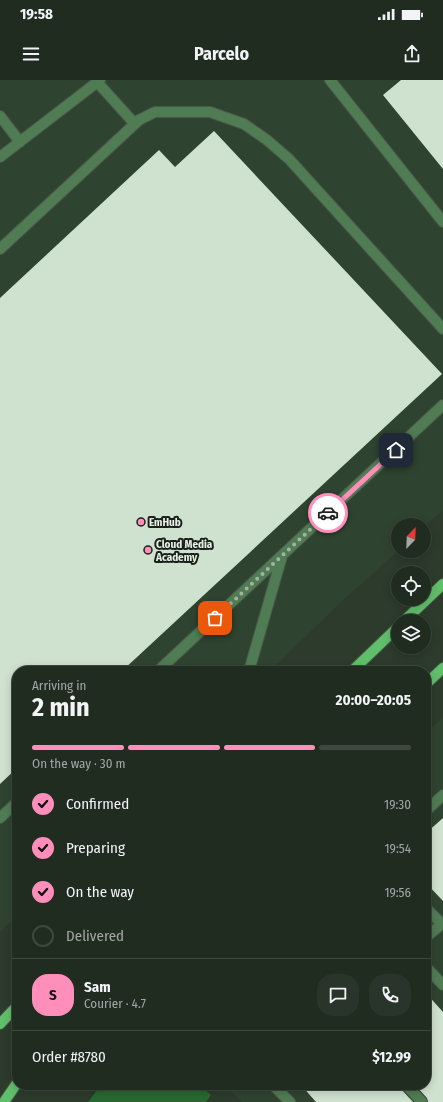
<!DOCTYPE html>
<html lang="en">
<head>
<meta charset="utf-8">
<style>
	body { margin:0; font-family:"Fira Sans Condensed",sans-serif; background:#29342a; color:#f1f3f6; height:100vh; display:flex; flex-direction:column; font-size:15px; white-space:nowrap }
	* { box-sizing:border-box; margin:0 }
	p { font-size:13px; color:#a2a7a5 }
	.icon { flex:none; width:22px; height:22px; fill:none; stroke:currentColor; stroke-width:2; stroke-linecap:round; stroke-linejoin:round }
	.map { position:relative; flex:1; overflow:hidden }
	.sheet { position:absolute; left:12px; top:586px; width:419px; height:424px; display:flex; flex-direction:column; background:#212c21; border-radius:16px; box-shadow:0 2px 10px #0003,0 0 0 1px #3e483f }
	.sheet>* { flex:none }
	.needle { width:26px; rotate:23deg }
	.tools { position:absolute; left:391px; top:438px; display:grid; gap:8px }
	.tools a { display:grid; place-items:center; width:40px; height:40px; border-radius:50%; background:#212c21; box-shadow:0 2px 10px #0003,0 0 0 1px #3e483f; font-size:20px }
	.pin { position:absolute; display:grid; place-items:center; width:34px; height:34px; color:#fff; margin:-17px; border-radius:8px; box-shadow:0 2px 6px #0006 }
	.courier { position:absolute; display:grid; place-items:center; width:40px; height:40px; margin:-20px; border:3px solid #ff8eba; border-radius:50%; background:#fff; color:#222; box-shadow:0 1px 5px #0007 }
	.head em { font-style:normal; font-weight:700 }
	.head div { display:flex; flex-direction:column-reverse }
	.head { display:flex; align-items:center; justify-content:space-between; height:68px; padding:0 20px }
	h1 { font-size:26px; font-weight:700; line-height:30px }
	.bar { display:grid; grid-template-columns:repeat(4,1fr); gap:6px 4px; align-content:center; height:48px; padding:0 20px }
	.bar i { height:5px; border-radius:3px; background:#3e483f }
	.bar .on { background:#ff8eba }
	.bar p { grid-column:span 4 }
	.line { display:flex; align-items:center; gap:10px; padding:0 20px; border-top:1px solid #3e483f }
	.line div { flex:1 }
	.round { display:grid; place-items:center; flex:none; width:42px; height:42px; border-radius:16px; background:#29342a }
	ol { padding:0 20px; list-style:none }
	li { display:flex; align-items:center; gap:12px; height:44px }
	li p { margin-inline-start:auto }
	li .icon { padding:4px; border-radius:50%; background:#ff8eba; color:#111; stroke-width:4 }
	li:last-child { color:#a2a7a5 }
	li i { width:22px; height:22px; border:2px solid #3e483f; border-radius:50% }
	.status { display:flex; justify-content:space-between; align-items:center; height:28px; padding:0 20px; background:#212c21; direction:ltr }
	.status svg { height:11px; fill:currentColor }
	header { display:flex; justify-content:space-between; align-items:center; height:52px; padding:0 20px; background:#212c21; font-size:18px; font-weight:700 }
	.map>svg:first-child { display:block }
</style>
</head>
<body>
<div class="status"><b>19:58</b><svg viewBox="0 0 49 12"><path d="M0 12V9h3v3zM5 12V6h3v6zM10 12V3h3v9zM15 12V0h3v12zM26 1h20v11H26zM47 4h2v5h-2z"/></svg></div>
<header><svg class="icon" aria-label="menu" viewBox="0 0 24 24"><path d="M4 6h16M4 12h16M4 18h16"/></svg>Parcelo<svg class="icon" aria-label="share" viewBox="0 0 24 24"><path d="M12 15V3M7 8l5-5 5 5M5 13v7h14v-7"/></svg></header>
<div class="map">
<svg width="443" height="1022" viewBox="0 0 443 1022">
	<rect width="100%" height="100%" fill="#2c3b2c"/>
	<path fill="#2f4430" d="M0,0H443V430L424,447V445H398V471L341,522L270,591H17V836L0,852Z
		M443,637V1022H242L225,1005H426V653Z"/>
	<path fill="#276930" d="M101,1005H200L211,1015L206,1022H88Z"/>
	<path fill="#cfe1cf" d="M401,0H443V89L383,15Z
		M214,51L442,294L122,591H17V688L0,704V218L159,70L175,87Z
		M443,738V821L426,803V753Z
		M426,913L443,932V1022H428L427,1018L415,1005H426Z
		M301,1005H400L401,1009L413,1022H316Z"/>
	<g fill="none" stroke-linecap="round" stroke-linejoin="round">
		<defs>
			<path id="service" d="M330,0L443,142
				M97,2L135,44
				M0,36L20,62
				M0,169L139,40L155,32H210L244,44L267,60L289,79L443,249
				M158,591L443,325
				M249,591L282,476
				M0,738L17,722
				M406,1005L422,1022"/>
			<path id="minor" d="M426,731L443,715
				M426,828L442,844
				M426,857L443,843
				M426,887L443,905
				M273,1005L290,1022"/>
			<path id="tertiary" d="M0,77L100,0"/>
			<path id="primary" d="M404,541L443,504
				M352,591L398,547
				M426,604L443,588
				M0,944L17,926
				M4,1022L17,1003"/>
		</defs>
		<use href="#service" stroke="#4a584a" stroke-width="12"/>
		<use href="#minor" stroke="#4a584a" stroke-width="12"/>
		<use href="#tertiary" stroke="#4a584a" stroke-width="12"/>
		<use href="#primary" stroke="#4a584a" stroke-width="12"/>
		<use href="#service" stroke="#507c53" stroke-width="10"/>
		<use href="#minor" stroke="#507c53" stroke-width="10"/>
		<use href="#tertiary" stroke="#507c53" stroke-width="10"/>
		<use href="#primary" stroke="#60bf6b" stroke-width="10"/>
	</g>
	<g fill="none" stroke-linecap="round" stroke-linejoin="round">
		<path stroke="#a6b1a6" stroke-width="4" stroke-dasharray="0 7.2" d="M215,538L328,433"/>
		<path stroke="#ff8eba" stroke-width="5" d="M328,433L396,370"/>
	</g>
	<g fill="#ff8eba" stroke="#192019" stroke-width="1.5">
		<circle cx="141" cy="442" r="4"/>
		<circle cx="148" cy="470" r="4"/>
	</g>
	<g text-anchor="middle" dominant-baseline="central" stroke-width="4" stroke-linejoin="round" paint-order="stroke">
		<g font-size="11" font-weight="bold" fill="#e7f0e7" stroke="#192019" text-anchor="start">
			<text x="149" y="442">EmHub</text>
			<text x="156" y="464">Cloud Media<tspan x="156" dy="13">Academy</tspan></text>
		</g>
	</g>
</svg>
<div class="tools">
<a><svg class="needle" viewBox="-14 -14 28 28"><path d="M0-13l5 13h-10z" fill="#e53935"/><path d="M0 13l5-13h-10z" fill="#a2a7a5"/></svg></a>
<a><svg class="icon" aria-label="locate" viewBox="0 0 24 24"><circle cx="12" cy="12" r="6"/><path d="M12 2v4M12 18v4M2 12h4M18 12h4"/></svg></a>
<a><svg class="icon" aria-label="layers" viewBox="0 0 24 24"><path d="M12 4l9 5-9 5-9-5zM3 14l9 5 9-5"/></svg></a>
</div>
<div class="pin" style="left:215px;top:538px;background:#ea580c"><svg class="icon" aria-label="bag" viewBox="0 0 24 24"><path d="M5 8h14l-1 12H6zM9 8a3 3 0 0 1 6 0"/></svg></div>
<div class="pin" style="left:396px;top:370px;background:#1f2937"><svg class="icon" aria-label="home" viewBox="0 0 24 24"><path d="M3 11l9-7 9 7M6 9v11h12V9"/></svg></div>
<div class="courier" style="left:328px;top:433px"><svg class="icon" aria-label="car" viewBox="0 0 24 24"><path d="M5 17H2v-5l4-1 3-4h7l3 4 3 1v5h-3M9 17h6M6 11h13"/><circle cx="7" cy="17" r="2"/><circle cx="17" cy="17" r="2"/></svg></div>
<section class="sheet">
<div class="head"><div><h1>2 min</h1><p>Arriving in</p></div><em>20:00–20:05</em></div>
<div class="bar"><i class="on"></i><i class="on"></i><i class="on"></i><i></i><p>On the way · 30 m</p></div>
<ol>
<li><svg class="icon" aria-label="check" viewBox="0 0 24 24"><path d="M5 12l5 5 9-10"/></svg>Confirmed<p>19:30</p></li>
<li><svg class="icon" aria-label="check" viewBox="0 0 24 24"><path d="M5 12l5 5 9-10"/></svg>Preparing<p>19:54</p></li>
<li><svg class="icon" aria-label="check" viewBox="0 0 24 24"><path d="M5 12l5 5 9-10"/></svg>On the way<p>19:56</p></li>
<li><i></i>Delivered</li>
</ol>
<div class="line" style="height:72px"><b class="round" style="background:#ff8eba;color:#111">S</b><div><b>Sam</b><p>Courier · 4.7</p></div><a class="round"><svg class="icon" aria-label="chat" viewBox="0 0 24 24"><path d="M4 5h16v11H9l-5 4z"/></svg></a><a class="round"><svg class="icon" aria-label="phone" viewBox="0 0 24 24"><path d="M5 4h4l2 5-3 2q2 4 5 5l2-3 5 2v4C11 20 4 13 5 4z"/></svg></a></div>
<div class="line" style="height:52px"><div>Order #8780</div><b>$12.99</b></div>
</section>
</div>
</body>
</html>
